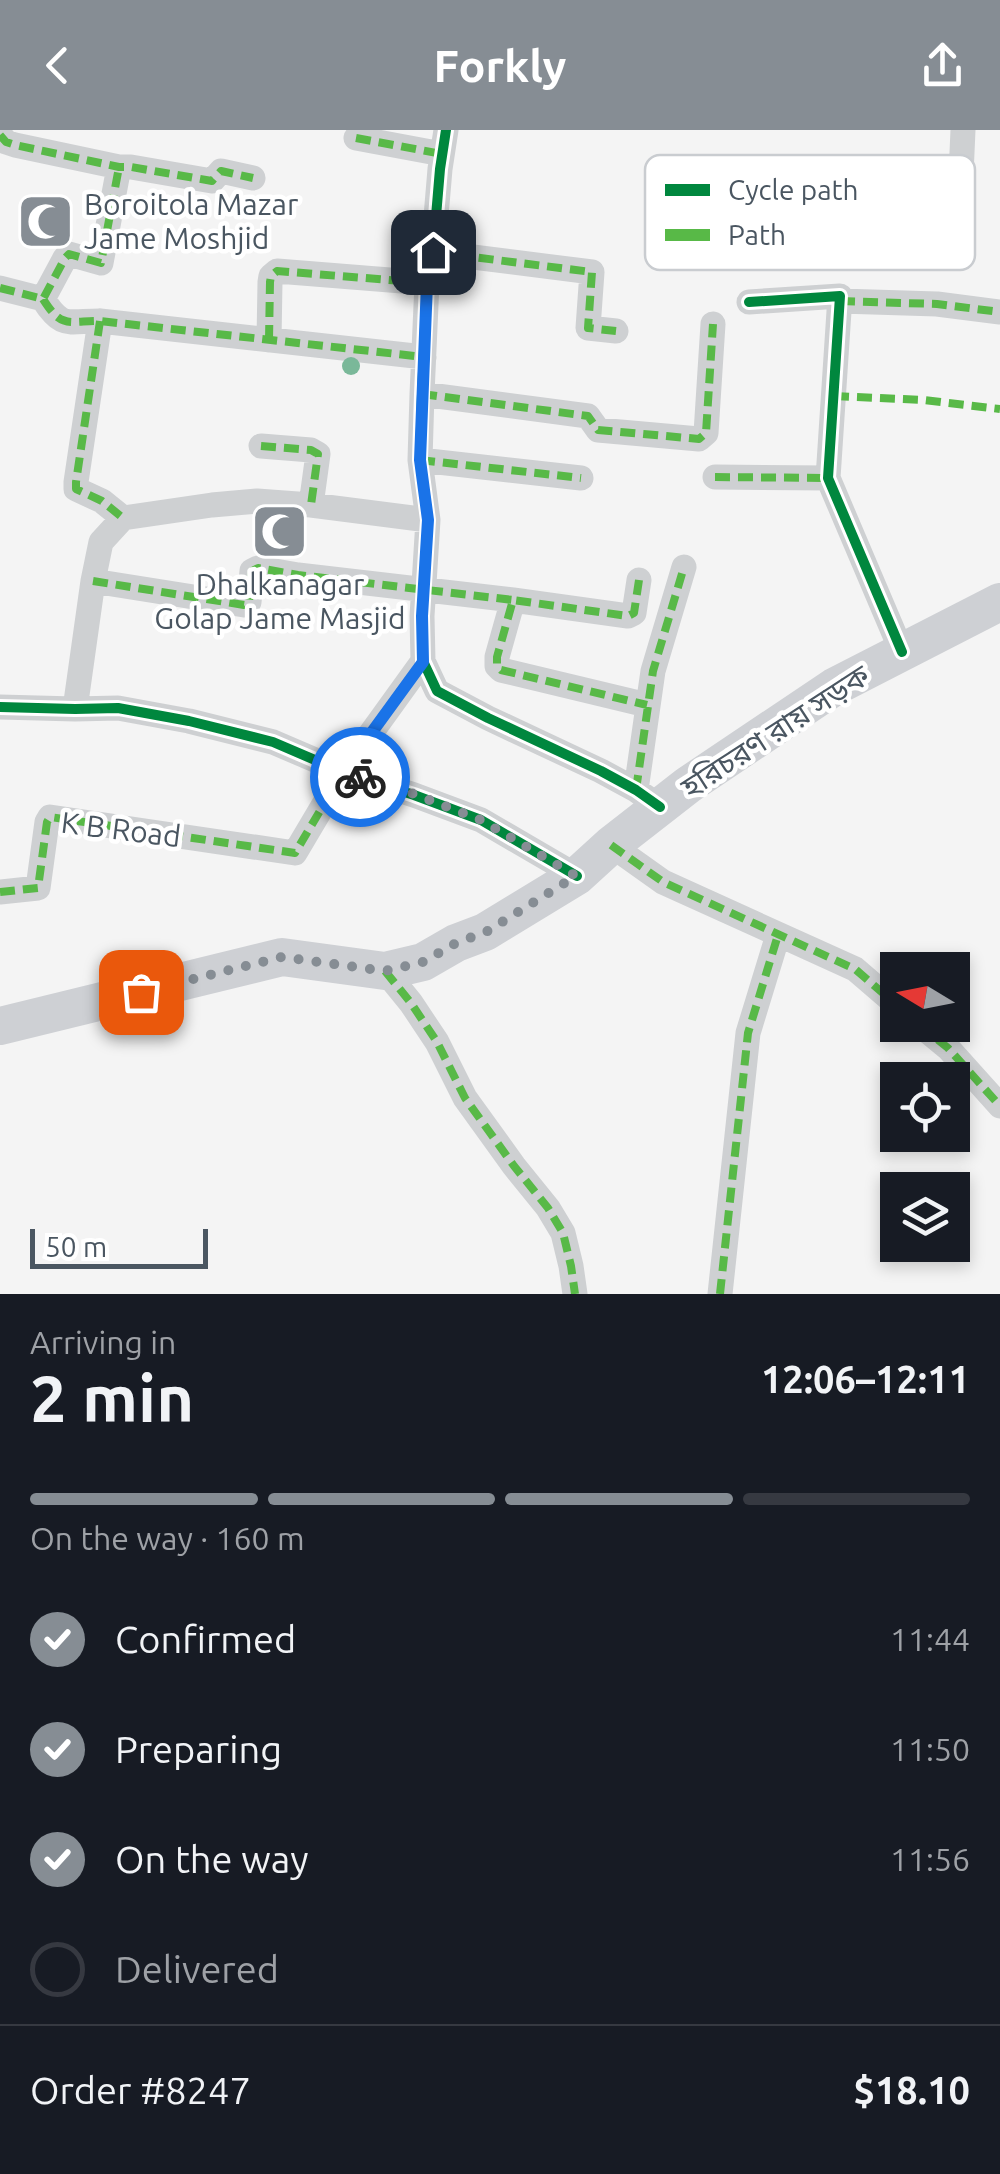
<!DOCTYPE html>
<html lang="en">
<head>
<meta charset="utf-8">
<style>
	body { margin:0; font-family:Ubuntu,"Noto Sans Bengali",sans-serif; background:#242831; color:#f1f3f6; height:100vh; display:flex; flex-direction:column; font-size:38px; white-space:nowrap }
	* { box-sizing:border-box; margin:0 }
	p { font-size:32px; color:#9ea1a6 }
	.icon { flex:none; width:55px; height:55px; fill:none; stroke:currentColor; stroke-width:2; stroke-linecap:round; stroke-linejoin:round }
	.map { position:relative; height:1164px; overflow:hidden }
	.sheet { display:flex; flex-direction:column; background:#171b24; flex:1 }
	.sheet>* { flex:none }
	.needle { width:65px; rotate:280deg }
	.fabs { position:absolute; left:880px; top:822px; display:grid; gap:20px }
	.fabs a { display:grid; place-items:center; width:90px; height:90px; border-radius:0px; background:#171b24; box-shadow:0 5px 15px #0003; font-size:50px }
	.scale { position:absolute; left:30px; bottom:25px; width:178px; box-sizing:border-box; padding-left:10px; border:5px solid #4a5661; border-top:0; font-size:28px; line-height:35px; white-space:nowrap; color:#4a5661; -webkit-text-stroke:8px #fff; paint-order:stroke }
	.pin { position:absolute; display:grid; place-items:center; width:85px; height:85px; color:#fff; margin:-42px; border-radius:20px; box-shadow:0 5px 15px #0006 }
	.courier { position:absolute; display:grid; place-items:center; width:100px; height:100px; margin:-50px; border:8px solid #1a73e8; border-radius:50%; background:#fff; color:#222; box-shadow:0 2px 12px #0007 }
	.overview em { font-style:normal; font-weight:700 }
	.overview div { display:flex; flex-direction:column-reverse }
	.overview { display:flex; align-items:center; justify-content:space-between; height:170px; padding:0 30px }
	h1 { font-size:65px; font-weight:700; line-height:75px }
	.bar { display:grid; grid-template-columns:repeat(4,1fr); gap:15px 10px; align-content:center; height:120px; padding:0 30px }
	.bar i { height:12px; border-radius:8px; background:#363941 }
	.bar .active { background:#868d94 }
	.bar p { grid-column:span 4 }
	.line { display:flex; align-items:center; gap:25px; padding:0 30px; border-top:2px solid #363941 }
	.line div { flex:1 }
	ol { padding:0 30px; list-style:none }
	li { display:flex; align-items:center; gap:30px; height:110px }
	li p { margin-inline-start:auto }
	li .icon { padding:10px; border-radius:50%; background:#868d94; color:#fff; stroke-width:4 }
	li:last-child { color:#9ea1a6 }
	li i { width:55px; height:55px; border:5px solid #363941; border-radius:50% }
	header { display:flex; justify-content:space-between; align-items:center; height:130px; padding:0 30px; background:#868d94; color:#fff; font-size:45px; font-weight:700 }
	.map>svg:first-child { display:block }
</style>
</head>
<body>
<header><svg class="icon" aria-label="back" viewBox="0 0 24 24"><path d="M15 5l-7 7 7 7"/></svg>Forkly<svg class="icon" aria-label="share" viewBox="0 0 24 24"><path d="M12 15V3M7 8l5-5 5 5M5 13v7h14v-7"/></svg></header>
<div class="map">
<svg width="1000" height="1164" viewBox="0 0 1000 1164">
	<rect width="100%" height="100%" fill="#f4f4f4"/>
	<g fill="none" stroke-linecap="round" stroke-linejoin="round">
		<path stroke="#ced0d2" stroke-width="25" d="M446,0L440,39L433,122L427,153L422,264L420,330L428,390L422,486L423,531L437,561L488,588L601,641L636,660L660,677
			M0,5L6,12L15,15L119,37H131L212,51L221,41L253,48
			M356,8L442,24
			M961,45L963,0
			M433,122L592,142L588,198L616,201
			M0,158L43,169L65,128L69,124L101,133L119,37
			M43,169C62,199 67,191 100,191L424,227
			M840,171L937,174L1000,182
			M749,172L840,166L828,348L902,522
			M100,191L76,352V359L102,371L123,388
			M269,210L270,152L271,146L277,141L427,153
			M422,264L588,286L598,300L699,309L706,303L713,194
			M261,316L311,320L318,324L311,375
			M420,330L581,348
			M715,347L828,348
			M639,450L634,483L628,486L513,470L497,527V536L501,540L647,575
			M93,451L244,475L249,472L252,441L258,438L298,445L513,470
			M0,577L75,579L118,578L189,591L273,612L343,642L414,665L481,690L577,746
			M75,579L93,451L101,412L123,388L212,375L257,371L311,375L428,390
			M636,660L653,541L684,437
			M611,715L663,752L855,839L898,876
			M0,762L38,758L47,692L50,687L295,723L343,642L423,531
			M385,841L411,873L437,912L465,968L514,1036L548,1078L563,1103L571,1136L575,1164
			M920,895L948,918L1000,976
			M720,1164L748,903L778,805"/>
		<path stroke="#ced0d4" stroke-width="38" d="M0,896L282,827L385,841L423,832L456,813L485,802L577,746L611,715L688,655L834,557L1000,472"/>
		<path stroke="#58b947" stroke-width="8" stroke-dasharray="15 8" stroke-linecap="butt" d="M0,5L6,12L15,15L119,37H131L212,51L221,41L253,48
			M356,8L442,24
			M433,122L592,142L588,198L616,201
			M0,158L43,169L65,128L69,124L101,133L119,37
			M43,169C62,199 67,191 100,191L424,227
			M840,171L937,174L1000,182
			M100,191L76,352V359L102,371L123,388
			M269,210L270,152L271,146L277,141L427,153
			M422,264L588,286L598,300L699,309L706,303L713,194
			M834,266L923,270L1000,279
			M261,316L311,320L318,324L311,375
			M420,330L581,348
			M715,347L828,348
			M639,450L634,483L628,486L513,470L497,527V536L501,540L647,575
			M93,451L244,475L249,472L252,441L258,438L298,445L513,470
			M636,660L653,541L684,437
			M611,715L663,752L855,839L898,876
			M0,762L38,758L47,692L50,687L295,723L343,642L423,531
			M385,841L411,873L437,912L465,968L514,1036L548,1078L563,1103L571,1136L575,1164
			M920,895L948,918L1000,976
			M720,1164L748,903L778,805"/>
		<defs>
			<path id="cycleway" d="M446,0L440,39L433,122L427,153L422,264L420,330L428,390L422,486L423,531L437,561L488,588L601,641L636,660L660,677
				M749,172L840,166L828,348L902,522
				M0,577L75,579L118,578L189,591L273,612L343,642L414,665L481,690L577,746"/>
		</defs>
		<use href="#cycleway" stroke="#fff" stroke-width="16"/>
		<use href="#cycleway" stroke="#00873e" stroke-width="10"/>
	</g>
	<circle fill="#7ab899" cx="351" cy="236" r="9"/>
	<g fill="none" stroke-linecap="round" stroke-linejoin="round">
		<path stroke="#868d94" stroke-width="10" stroke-dasharray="0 18" d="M141,862L282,827L385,841L423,832L456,813L486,802L576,746L481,690L414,664L360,647"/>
		<path stroke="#1a73e8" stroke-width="12" d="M360,647L343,642L423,532L422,486L428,390L420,330L427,153L433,122"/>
	</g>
	<defs>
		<symbol id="mosque-square" viewBox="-11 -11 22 22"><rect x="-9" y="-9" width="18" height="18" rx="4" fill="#868d94" stroke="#fff"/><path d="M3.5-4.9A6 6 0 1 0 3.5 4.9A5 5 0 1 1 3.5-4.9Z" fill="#fff"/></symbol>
	</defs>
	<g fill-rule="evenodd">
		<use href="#mosque-square" x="14" y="60" width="63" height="63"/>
		<use href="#mosque-square" x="248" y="370" width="63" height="63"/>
	</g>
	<g text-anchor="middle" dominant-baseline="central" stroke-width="9" stroke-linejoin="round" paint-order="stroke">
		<g font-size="30" fill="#4a5661" stroke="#fff" text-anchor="start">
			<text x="84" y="74">Boroitola Mazar<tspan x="84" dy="34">Jame Moshjid</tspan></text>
			<text x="280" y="454" text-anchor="middle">Dhalkanagar<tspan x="280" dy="34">Golap Jame Masjid</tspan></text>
		</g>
		<g font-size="30" fill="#4a5661" stroke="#fff">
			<text transform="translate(775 601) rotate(-33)">হরিচরণ রায় সড়ক</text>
			<text transform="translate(121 699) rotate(7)">K B Road</text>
		</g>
	</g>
	<rect x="645" y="25" width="330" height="115" rx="15" fill="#fff" stroke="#c9ccd0" stroke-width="2.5"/>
	<rect x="665" y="54" width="45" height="12" fill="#00873e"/>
	<rect x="665" y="99" width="45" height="12" fill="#58b947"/>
	<g font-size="28" fill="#4a5661">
		<text x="728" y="70">Cycle path</text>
		<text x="728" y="115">Path</text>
	</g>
</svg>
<div class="fabs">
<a><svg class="needle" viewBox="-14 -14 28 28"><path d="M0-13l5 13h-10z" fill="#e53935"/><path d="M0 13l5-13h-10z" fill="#9ea1a6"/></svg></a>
<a><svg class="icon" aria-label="locate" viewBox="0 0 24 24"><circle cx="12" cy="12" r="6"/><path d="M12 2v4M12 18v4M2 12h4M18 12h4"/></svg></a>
<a><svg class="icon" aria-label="layers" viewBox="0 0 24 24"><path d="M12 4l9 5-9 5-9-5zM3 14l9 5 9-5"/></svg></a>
</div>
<div class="scale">50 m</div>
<div class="pin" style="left:141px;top:862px;background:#ea580c"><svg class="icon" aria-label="bag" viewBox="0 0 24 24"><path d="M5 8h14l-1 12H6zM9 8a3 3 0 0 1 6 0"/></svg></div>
<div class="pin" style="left:433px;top:122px;background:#1f2937"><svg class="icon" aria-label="home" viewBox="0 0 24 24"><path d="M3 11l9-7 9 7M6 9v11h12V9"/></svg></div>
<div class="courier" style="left:360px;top:647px"><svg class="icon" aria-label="bike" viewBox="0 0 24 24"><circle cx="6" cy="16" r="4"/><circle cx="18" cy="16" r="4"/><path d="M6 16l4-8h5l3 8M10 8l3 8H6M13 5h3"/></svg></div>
</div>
<section class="sheet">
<div class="overview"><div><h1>2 min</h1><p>Arriving in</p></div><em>12:06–12:11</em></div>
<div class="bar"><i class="active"></i><i class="active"></i><i class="active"></i><i></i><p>On the way · 160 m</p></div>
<ol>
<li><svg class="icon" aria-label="check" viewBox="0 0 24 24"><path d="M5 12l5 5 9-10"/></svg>Confirmed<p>11:44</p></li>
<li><svg class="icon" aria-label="check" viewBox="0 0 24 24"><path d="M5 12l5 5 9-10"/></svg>Preparing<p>11:50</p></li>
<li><svg class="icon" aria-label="check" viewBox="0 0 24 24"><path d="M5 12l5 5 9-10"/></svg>On the way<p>11:56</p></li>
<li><i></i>Delivered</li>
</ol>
<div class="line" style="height:130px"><div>Order #8247</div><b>$18.10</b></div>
</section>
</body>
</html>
